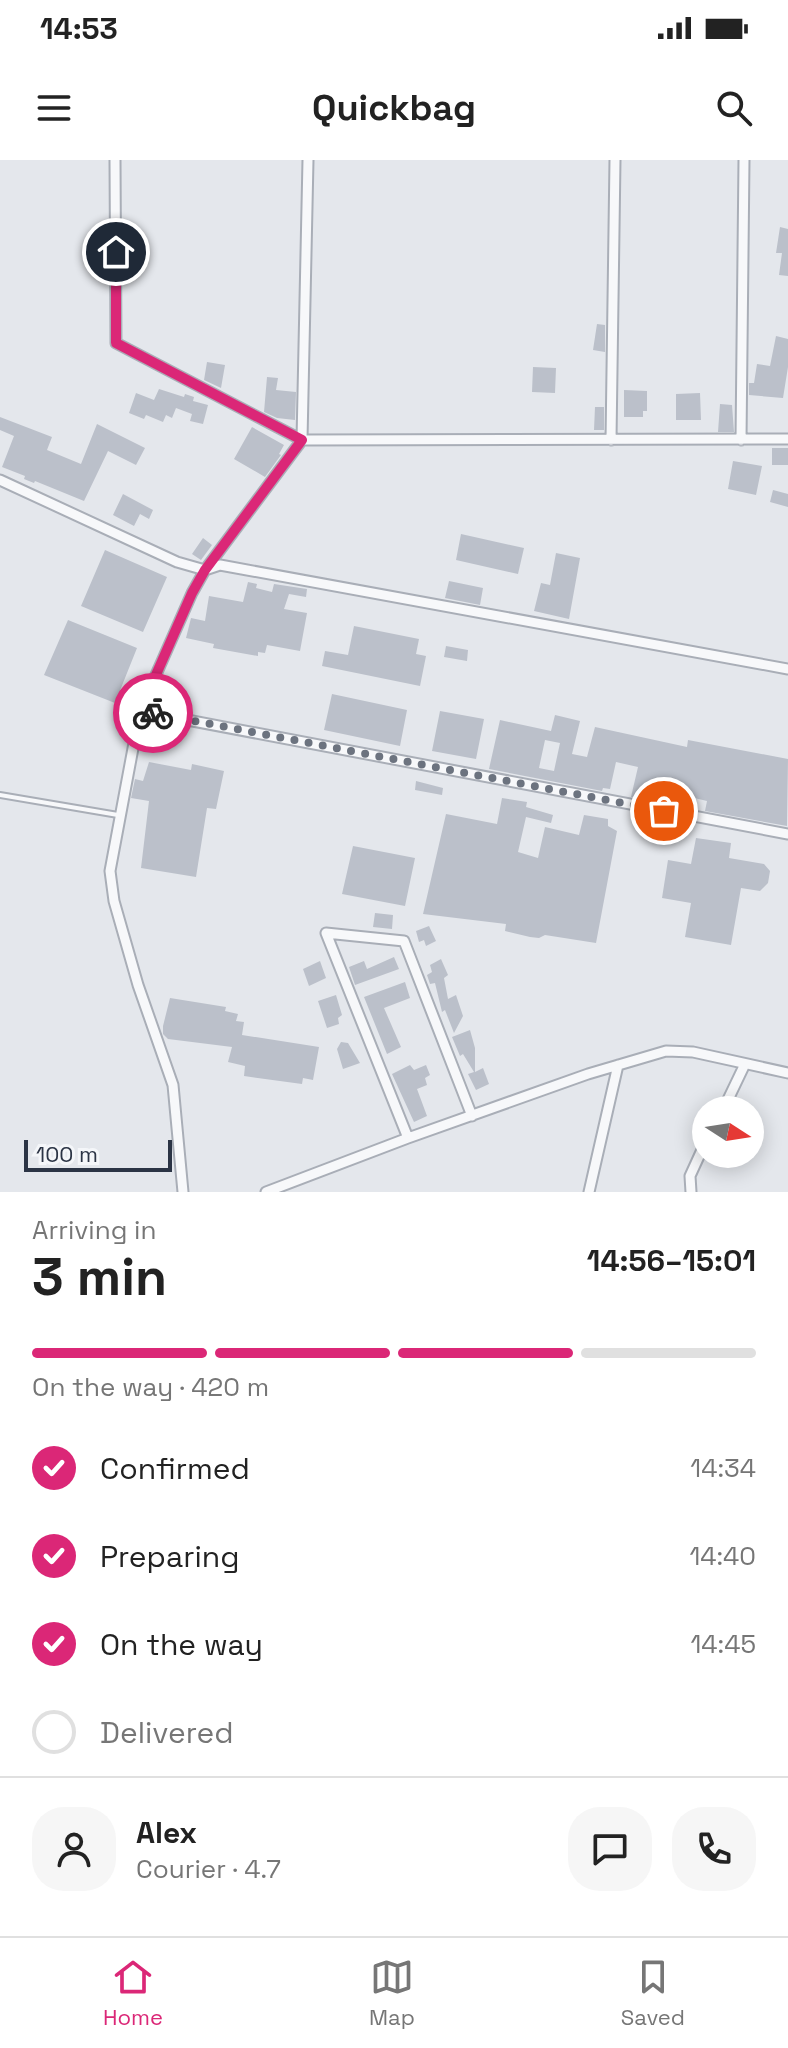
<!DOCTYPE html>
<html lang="en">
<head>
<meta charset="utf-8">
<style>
	body { margin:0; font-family:"Space Grotesk",sans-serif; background:#f6f6f6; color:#222; height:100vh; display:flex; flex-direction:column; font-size:30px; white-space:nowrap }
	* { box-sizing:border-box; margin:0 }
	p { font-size:26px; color:#767676 }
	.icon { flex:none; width:44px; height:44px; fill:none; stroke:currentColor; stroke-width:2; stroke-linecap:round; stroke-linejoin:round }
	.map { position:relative; height:1032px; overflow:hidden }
	.sheet { display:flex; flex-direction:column; background:#fff; flex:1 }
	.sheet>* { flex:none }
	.needle { width:52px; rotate:102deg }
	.fabs { position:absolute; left:692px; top:936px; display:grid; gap:16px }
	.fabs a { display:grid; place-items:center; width:72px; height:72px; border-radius:50%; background:#fff; box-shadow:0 4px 20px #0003; font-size:40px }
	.scale { position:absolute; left:24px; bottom:20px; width:148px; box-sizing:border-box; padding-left:8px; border:4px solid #2b3445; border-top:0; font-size:22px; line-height:28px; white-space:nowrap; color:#2b3445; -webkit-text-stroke:6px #f4f6f9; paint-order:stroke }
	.pin { position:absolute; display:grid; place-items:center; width:68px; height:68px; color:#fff; margin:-34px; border:4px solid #fff; border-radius:50%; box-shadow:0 2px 8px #0007 }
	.courier { position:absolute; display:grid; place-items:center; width:80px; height:80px; margin:-40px; border:6px solid #db2777; border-radius:50%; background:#fff; color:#222; box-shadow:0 2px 10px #0007 }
	.overview em { font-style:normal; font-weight:700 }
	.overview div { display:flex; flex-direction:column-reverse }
	.overview { display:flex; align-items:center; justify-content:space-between; height:136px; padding:0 32px }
	h1 { font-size:52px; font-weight:700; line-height:60px }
	.bar { display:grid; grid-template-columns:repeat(4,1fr); gap:12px 8px; align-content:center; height:96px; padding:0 32px }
	.bar i { height:10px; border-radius:6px; background:#e0e0e0 }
	.bar .selected { background:#db2777 }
	.bar p { grid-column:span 4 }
	.line { display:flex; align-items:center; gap:20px; padding:0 32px; border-top:2px solid #e0e0e0 }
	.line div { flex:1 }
	.round { display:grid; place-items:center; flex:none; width:84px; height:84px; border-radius:32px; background:#f6f6f6 }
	ol { padding:0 32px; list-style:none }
	li { display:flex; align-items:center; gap:24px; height:88px }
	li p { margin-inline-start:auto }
	li .icon { padding:8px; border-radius:50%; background:#db2777; color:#fff; stroke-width:4 }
	li:last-child { color:#767676 }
	li i { width:44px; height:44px; border:4px solid #e0e0e0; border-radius:50% }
	.status { display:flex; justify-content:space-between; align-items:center; height:56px; padding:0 40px; background:#fff; direction:ltr }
	.status svg { height:22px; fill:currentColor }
	header { display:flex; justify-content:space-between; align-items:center; height:104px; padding:0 32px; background:#fff; font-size:36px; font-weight:700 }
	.tabs { display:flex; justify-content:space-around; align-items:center; height:112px; border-top:2px solid #e0e0e0; background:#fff; font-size:22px; color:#767676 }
	.tabs a { display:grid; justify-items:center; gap:4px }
	.tabs .selected { color:#db2777 }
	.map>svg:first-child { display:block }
</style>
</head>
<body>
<div class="status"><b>14:53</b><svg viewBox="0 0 49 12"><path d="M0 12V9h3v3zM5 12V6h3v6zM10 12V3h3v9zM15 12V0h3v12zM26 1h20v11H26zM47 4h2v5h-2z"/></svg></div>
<header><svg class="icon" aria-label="menu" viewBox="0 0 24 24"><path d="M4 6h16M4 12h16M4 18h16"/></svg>Quickbag<svg class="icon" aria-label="search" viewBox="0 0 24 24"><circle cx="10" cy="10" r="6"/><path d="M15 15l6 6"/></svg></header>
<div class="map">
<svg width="788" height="1032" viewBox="0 0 788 1032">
	<rect width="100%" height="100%" fill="#e4e7ec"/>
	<path fill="#bbc0ca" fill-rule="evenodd" d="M780,67L788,69V116L779,115L782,93H776Z
		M597,164L605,165V192L593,190Z
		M776,176L788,179V207L783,238L749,235V223H754L757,204L770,206Z
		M207,202L225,205L221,228L204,220Z
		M533,207L556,208L555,233L532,232Z
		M267,217L278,218L276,230L296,232L295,260L277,258L264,252Z
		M159,229L184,237L185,234L194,237L193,241L208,245L203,264L190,261L192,254L176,248L172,258L166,255L163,262L146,255L144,259L129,253L136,233L154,240Z
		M624,230L647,231V251H643V257H624Z
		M700,233L701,260H676V234Z
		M720,244L732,245L734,272H718Z
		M595,247H604V270H594Z
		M0,257L52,277L47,290L81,304L97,264L145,288L136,305L108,291L84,341L35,321L34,323L24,319L25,316L2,307L14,276L0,270Z
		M252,267L284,285L279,294L281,295L265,317L234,299Z
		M772,288H788V305H772Z
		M733,301L762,306L756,335L728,329Z
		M773,330L788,334V347L770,342Z
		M123,334L153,350L149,359L140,354L134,366L113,355Z
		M461,374L524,388L518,414L456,400Z
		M203,378L212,385L201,400L192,394Z
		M105,390L167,417L143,472L81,446Z
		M556,393L580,398L569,459L534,451L541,423L550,425Z
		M449,421L483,428L480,445L445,438Z
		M248,422L257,424L256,428L272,432L274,424L307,429L306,437L289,434L284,449L307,453L300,491L267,485L265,493L258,492V496L213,488L214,484L186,478L191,458L205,461L209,436L243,442Z
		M68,460L137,488L115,543L44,515Z
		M354,466L419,479L416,494L426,496L420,526L322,506L325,491L348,495Z
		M446,486L468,490L467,501L444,497Z
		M332,534L407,550L400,586L324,570Z
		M440,551L484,559L476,599L432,591Z
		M555,555L580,561L572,594L587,597L595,567L687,587L688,580L788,599L787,666L705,651L707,641L686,636L684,645L631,637L638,607L616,602L610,629L603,628L602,631L489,609L500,560L551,571ZM545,580L560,583L554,611L539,608Z
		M144,571L158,573L157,588L141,585Z
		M149,602L191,610L192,604L224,611L216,649L207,648L196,717L141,708L149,641L131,638L135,619L143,621Z
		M416,621L443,628L442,635L415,630Z
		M502,638L527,642L526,647L553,655L551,663L526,657L518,692L538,698L545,667L579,675L584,655L608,659V666L617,671L596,783L545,775L539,778L530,777L505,771L506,764L423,754L446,654L497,664Z
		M696,678L731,683L729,698L764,704L770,711L768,723L760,731L741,728L731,785L685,777L691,743L662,738L668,700L691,704Z
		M353,686L415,698L405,746L342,734Z
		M375,753L393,755L392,769L373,767Z
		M429,766L436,781L426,786L424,780L419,782L416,771Z
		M394,797L399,809L355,825L349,807L364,801L367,809Z
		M441,799L448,815L444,818L448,839L456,835L463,856L454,873L445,850L442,852L435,823L430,824L427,815L432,812L430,805Z
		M320,801L326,818L309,826L303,809Z
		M405,822L410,838L384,848L401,887L387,894L364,837Z
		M336,835L342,855L338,858L339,864L327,868L318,841Z
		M170,838L226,847L225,851L238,854L236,861L244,862L242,875L319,887L313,920L303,918L302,924L244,916L245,906L228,902L232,887L168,879L163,874V866Z
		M470,870L475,888V912L483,908L489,924L476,930L468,914L474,912L463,894L460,896L452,877Z
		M341,882L348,883L360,903L343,909L337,889Z
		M410,905L414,910L426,905L430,915L425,918L427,925L417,929L427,956L414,962L392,914Z"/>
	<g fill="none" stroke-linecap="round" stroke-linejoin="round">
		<defs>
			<path id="lane" d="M0,635L118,655"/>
			<path id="street" d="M115,0L116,183L302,280L788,279
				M611,280L615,0
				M741,280L744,0
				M0,320L177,402L205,410L220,405L788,509
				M140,551L788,674
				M723,950L745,904
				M408,978L326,773L404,781L472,956
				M183,1032L173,925L138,825L114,741L110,711L140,551L192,433L205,410L302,280L308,0
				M266,1032L408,978L588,914L666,891L693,892L788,913
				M589,1032L618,905
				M691,1032L690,1016L706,981"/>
		</defs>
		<use href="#lane" stroke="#a9aeb7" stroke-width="8"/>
		<use href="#street" stroke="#a9aeb7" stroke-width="13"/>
		<use href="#lane" stroke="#f7f8fa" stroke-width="4"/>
		<use href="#street" stroke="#f7f8fa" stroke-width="9"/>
	</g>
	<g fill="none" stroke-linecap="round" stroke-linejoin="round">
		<path stroke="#6c737f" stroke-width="8" stroke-dasharray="0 14.4" d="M153,553L664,651"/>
		<path stroke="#db2777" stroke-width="10" d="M116,92V183L302,280L205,410L192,433L140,551L153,553"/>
	</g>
</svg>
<div class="fabs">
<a><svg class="needle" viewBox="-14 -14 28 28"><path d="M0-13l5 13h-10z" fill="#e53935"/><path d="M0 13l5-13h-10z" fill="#767676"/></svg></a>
</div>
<div class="scale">100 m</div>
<div class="pin" style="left:664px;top:651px;background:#ea580c"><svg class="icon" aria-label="bag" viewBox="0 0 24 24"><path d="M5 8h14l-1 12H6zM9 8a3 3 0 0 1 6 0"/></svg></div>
<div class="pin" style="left:116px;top:92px;background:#1f2937"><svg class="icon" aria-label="home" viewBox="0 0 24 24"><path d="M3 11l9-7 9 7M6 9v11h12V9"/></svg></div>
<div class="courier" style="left:153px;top:553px"><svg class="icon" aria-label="bike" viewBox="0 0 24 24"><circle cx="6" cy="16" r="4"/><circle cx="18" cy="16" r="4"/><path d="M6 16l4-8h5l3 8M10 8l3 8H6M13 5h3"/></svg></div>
</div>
<section class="sheet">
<div class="overview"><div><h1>3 min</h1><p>Arriving in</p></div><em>14:56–15:01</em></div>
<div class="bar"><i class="selected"></i><i class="selected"></i><i class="selected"></i><i></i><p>On the way · 420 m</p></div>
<ol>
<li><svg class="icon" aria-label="check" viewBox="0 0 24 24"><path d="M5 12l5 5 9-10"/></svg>Confirmed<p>14:34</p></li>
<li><svg class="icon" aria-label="check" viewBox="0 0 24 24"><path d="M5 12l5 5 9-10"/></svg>Preparing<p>14:40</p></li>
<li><svg class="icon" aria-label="check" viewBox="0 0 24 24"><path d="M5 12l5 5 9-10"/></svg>On the way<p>14:45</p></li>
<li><i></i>Delivered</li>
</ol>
<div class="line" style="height:144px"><a class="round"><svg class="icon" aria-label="person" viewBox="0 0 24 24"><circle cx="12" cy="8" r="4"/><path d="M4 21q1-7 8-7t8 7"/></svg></a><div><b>Alex</b><p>Courier · 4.7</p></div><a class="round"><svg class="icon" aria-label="chat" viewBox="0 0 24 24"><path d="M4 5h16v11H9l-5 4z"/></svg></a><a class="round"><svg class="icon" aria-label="phone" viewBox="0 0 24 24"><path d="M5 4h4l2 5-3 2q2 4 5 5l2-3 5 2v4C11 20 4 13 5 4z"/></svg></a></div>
</section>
<nav class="tabs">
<a class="selected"><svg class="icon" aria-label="home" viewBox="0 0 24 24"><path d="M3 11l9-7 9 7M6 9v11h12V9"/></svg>Home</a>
<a><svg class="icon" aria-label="map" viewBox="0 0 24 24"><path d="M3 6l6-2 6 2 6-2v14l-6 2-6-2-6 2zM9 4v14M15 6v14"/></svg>Map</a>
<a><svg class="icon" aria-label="saved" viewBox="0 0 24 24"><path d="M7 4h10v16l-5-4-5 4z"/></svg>Saved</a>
</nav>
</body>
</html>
